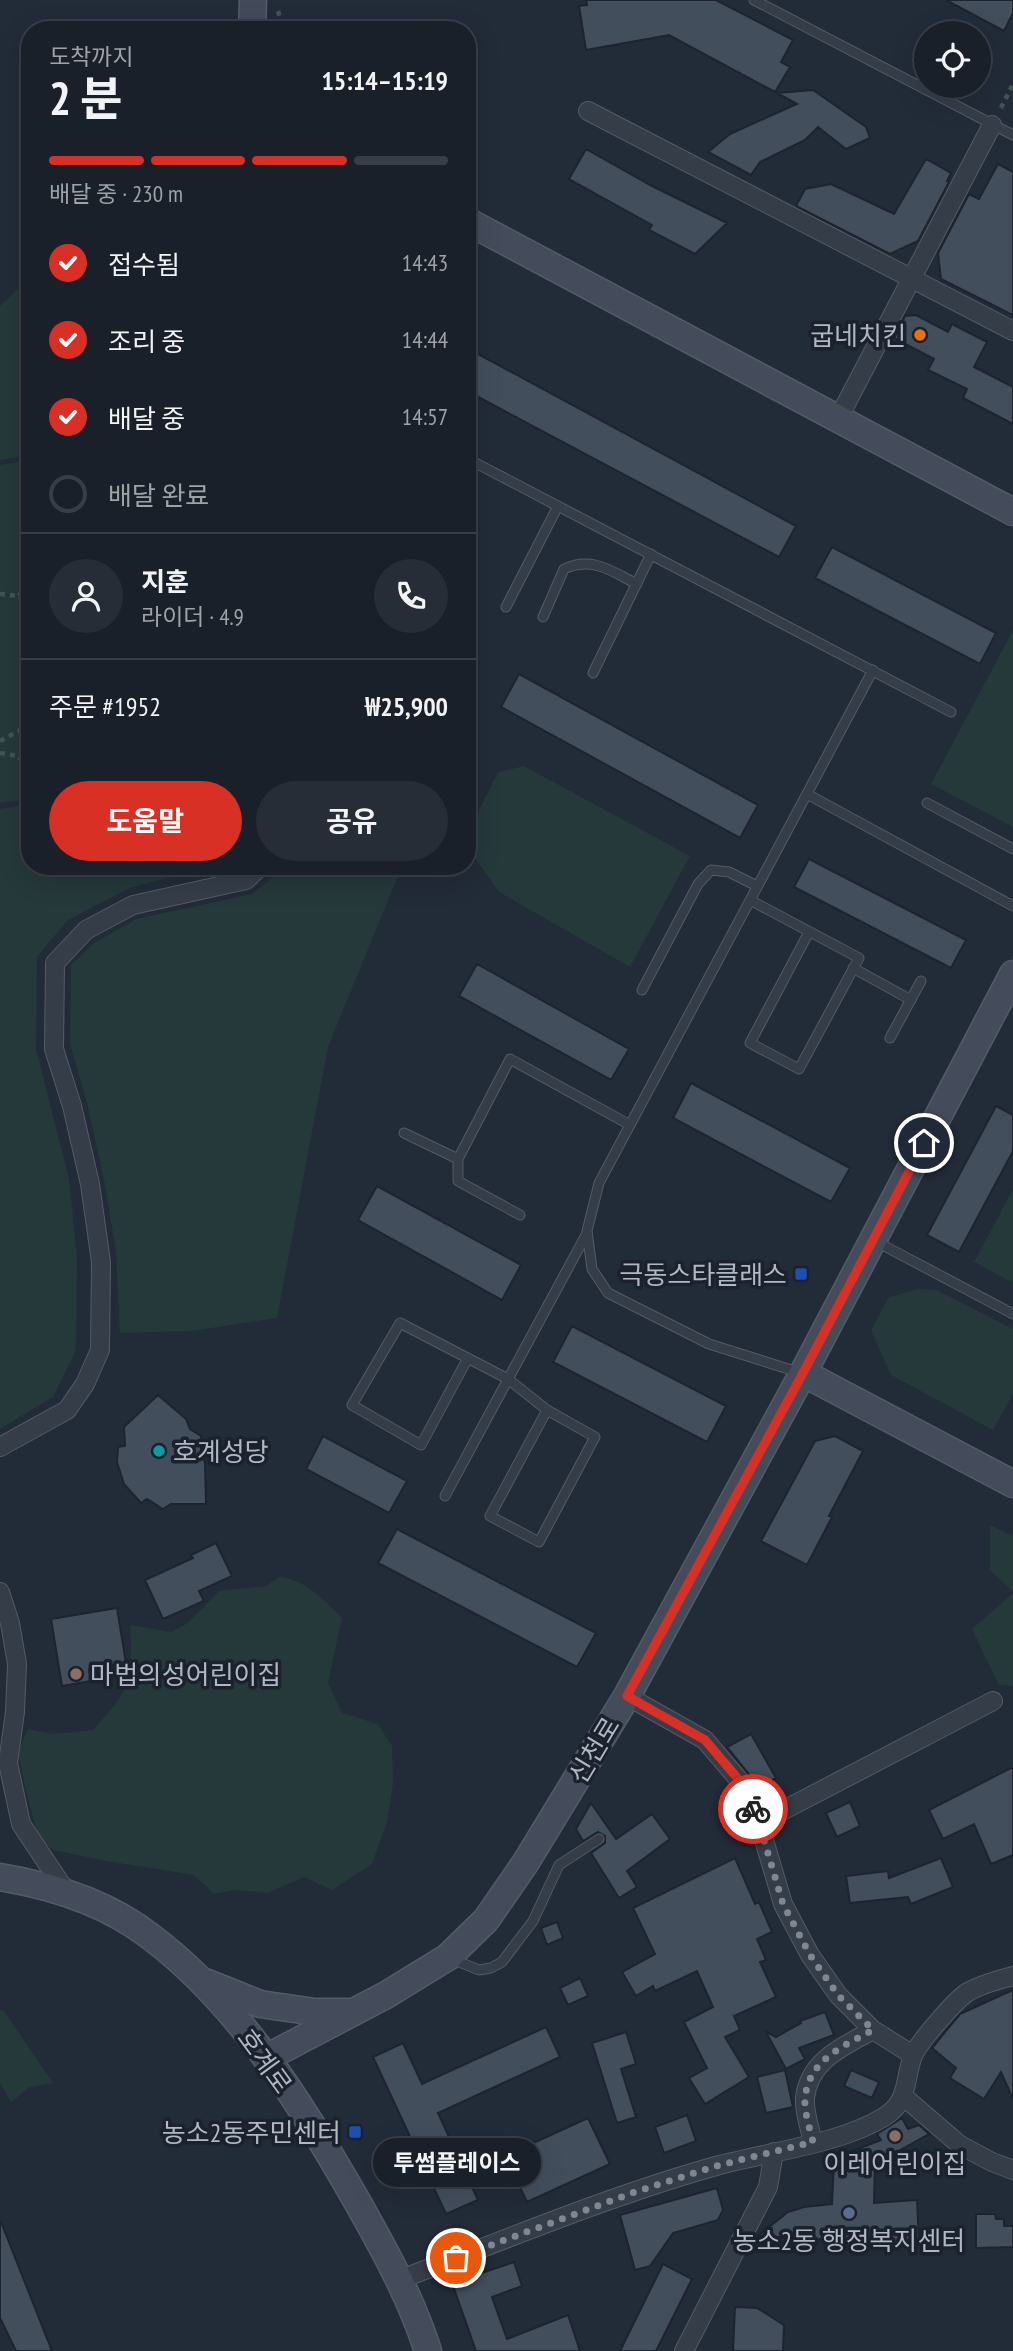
<!DOCTYPE html>
<html lang="ko">
<head>
<meta charset="utf-8">
<style>
	body { margin:0; font-family:"PT Sans Narrow","Noto Sans KR",sans-serif; background:#272d36; color:#f1f3f6; height:100vh; display:flex; flex-direction:column; font-size:26px; white-space:nowrap }
	* { box-sizing:border-box; margin:0 }
	p { font-size:23px; color:#9fa3a8 }
	.icon { flex:none; width:38px; height:38px; fill:none; stroke:currentColor; stroke-width:2; stroke-linecap:round; stroke-linejoin:round }
	.map { position:relative; flex:1; overflow:hidden }
	.sheet { position:absolute; left:21px; top:21px; width:455px; height:854px; display:flex; flex-direction:column; background:#1a202a; border-radius:28px; box-shadow:0 7px 28px #0002,0 0 0 2px #383e47 }
	.sheet>* { flex:none }
	.controls { position:absolute; left:914px; top:21px; display:grid; gap:14px }
	.controls a { display:grid; place-items:center; width:77px; height:77px; border-radius:50%; background:#1a202a; box-shadow:0 7px 28px #0002,0 0 0 2px #383e47; font-size:35px }
	.pin { position:absolute; display:grid; place-items:center; width:60px; height:60px; color:#fff; margin:-30px; border:4px solid #fff; border-radius:50%; box-shadow:0 2px 7px #0007 }
	.courier { position:absolute; display:grid; place-items:center; width:70px; height:70px; margin:-35px; border:5px solid #d93025; border-radius:50%; background:#fff; color:#222; box-shadow:0 2px 9px #0007 }
	.bubble { position:absolute; height:49px; border-radius:24px; background:#1a202a; box-shadow:0 7px 28px #0002,0 0 0 2px #383e47; font-size:23px; font-weight:700; line-height:49px; text-align:center }
	.overview em { font-style:normal; font-weight:700 }
	.overview div { display:flex; flex-direction:column-reverse }
	.overview { display:flex; align-items:center; justify-content:space-between; height:119px; padding:0 28px }
	h1 { font-size:46px; font-weight:700; line-height:52px }
	.bar { display:grid; grid-template-columns:repeat(4,1fr); gap:10px 7px; align-content:center; height:84px; padding:0 28px }
	.bar i { height:9px; border-radius:5px; background:#383e47 }
	.bar .active { background:#d93025 }
	.bar p { grid-column:span 4 }
	.line { display:flex; align-items:center; gap:18px; padding:0 28px; border-top:2px solid #383e47 }
	.line div { flex:1 }
	.round { display:grid; place-items:center; flex:none; width:74px; height:74px; border-radius:37px; background:#272d36 }
	ol { padding:0 28px; list-style:none }
	li { display:flex; align-items:center; gap:21px; height:77px }
	li p { margin-inline-start:auto }
	li .icon { padding:7px; border-radius:50%; background:#d93025; color:#fff; stroke-width:4 }
	li:last-child { color:#9fa3a8 }
	li i { width:38px; height:38px; border:4px solid #383e47; border-radius:50% }
	.primary-button { display:flex; gap:14px; margin-top:auto; padding:14px 28px }
	.primary-button a { flex:1; height:80px; border-radius:42px; background:#d93025; color:#fff; font-size:28px; font-weight:700; line-height:80px; text-align:center }
	.primary-button a+a { background:#272d36; color:#f1f3f6 }
	.map>svg:first-child { display:block }
</style>
</head>
<body>
<div class="map">
<svg width="1013" height="2351" viewBox="0 0 1013 2351">
	<rect width="100%" height="100%" fill="#222b38"/>
	<path fill="#25383a" d="M30,277V455L0,460V306Z
		M30,460V799L0,803V465Z
		M1013,630V827L931,784Z
		M524,766L690,856L630,967L499,892L474,857L479,810L498,772Z
		M23,805L30,806V866H210L130,888L68,920L37,957L36,1049L69,1179L77,1258L76,1350L53,1397L0,1429V809Z
		M287,866H402L328,1047L277,1318L192,1331L120,1333L116,1252L104,1180L87,1103L70,1044L71,965L94,943L136,919L252,894Z
		M1013,1189V1283L974,1262Z
		M918,1289L937,1290L1013,1329V1394L993,1430L891,1375L871,1330L889,1297Z
		M990,1525L1013,1536V1592L990,1570Z
		M279,1577C305,1579 324,1600 342,1618L328,1683L342,1713L378,1724L392,1746L393,1784L387,1822L372,1864L332,1890L304,1877L268,1893L234,1890L214,1894L194,1875L106,1861L53,1850L38,1836L26,1791L18,1751L28,1729L53,1734L93,1730C132,1688 133,1681 130,1625L171,1632L188,1623L219,1591L266,1586Z
		M1013,1593V1686L999,1685L972,1629Z
		M0,2010L4,2011L53,2083L30,2087L11,2102L0,2083Z"/>
	<path fill="#434e5d" stroke="#1d242f" stroke-width="2" d="M586,0H716L793,40L781,62L790,67L775,92L669,35L586,50L579,6L587,5Z
		M946,0H1013V13L1004,31Z
		M813,90L866,127L870,138L846,149L818,127L805,140L760,162L751,175L708,152L730,134L797,104L777,93Z
		M586,149L652,186L727,223L695,254L649,230L652,225L569,179Z
		M926,159L951,173L947,181L949,182L918,241L890,254L796,206L805,189L831,184L894,214Z
		M998,164L1013,172V315L941,279L938,253L969,194L979,199Z
		M916,315L948,332L952,324L987,342L974,367L1013,387V424L963,398L967,389L928,370L934,359L894,338L905,316Z
		M467,348L796,526L779,557L467,391Z
		M832,547L996,633L980,664L815,578Z
		M519,674L758,805L740,838L501,707Z
		M809,859L966,940L951,968L794,887Z
		M477,964L629,1049L611,1080L459,996Z
		M691,1083L850,1168L831,1202L673,1118Z
		M996,1106L1013,1115V1151L959,1252L927,1235Z
		M377,1186L521,1265L502,1300L358,1220Z
		M572,1326L726,1406L707,1442L553,1362Z
		M158,1395L186,1419L190,1429L201,1436V1455L205,1462L206,1504H171L163,1509L147,1499L141,1503L124,1484L117,1462L118,1447L125,1446L124,1427Z
		M323,1436L407,1481L389,1513L306,1469Z
		M835,1436L863,1451L829,1516L832,1517L807,1565L761,1541L815,1441Z
		M397,1529L596,1633L577,1667L378,1563Z
		M216,1543L232,1576L199,1591L204,1601L163,1619L145,1580L193,1558L191,1555Z
		M117,1608L126,1663L89,1669L91,1681L62,1686L51,1619Z
		M751,1734L776,1778L756,1789L748,1773L727,1747Z
		M1013,1767V1855L991,1864L974,1824L943,1839L929,1810Z
		M850,1802L860,1826L837,1837L826,1813Z
		M591,1803L616,1839L652,1814L670,1839L627,1871L637,1887L619,1898L591,1853L605,1843V1836L598,1832L583,1841L576,1829Z
		M735,1858L755,1904L759,1902L772,1932L757,1939L766,1960L760,1962L776,1997L734,2016L740,2030L725,2037L749,2077L705,2104L689,2078L707,2068L684,2022L713,2007L697,1971L655,1991L653,1986L636,1996L622,1972L655,1954L633,1908Z
		M941,1858L953,1887L911,1904L908,1897L850,1903L846,1876L888,1871L889,1878Z
		M557,1922L563,1938L547,1945L541,1928Z
		M580,1978L588,1996L568,2005L560,1988Z
		M1013,1990V2099L1001,2072L984,2099L950,2078L956,2068L932,2048L960,2014Z
		M825,2012L834,2035L799,2048L805,2059L786,2069L766,2032L776,2037L801,2023L800,2021Z
		M546,2027L560,2057L438,2113L478,2200L446,2214L373,2057L403,2043L422,2084Z
		M626,2032L636,2064L621,2069L636,2117L617,2123L592,2043Z
		M785,2070L793,2107L766,2113L757,2077Z
		M851,2070L879,2082L872,2098L844,2086Z
		M687,2115L696,2141L664,2153L655,2127Z
		M588,2118L610,2164L527,2202L505,2156Z
		M902,2118L908,2129L919,2125L929,2134L875,2164L874,2203L917,2200L919,2242L892,2243L758,2236L788,2212L804,2207L832,2204L834,2161H848V2153L881,2140L877,2134Z
		M717,2188L723,2210L718,2220L673,2233L650,2266L635,2270L620,2215Z
		M976,2214H995L996,2219H1004V2226H1013V2247L976,2248Z
		M0,2222H1L52,2351H16L0,2318Z
		M514,2262L522,2286L492,2297L507,2339L568,2315L580,2351H476L452,2283Z
		M663,2264L692,2279L656,2351H620Z
		M735,2307L757,2308L784,2325L783,2351H733Z"/>
	<g fill="none" stroke-linecap="round" stroke-linejoin="round">
		<defs>
			<path id="lane" d="M754,0L1013,135
				M470,460L951,712
				M506,607L558,506
				M543,617L564,569C593,556 611,571 637,584
				M593,673L651,554
				M807,794L1013,906
				M927,803L1013,849
				M750,900L859,958L799,1069L750,1043L809,932
				M853,968L911,1000
				M642,990L698,884L711,870L729,872L757,886
				M890,1038L921,981
				M404,1133L458,1159
				M520,1215L458,1181V1159L510,1059L630,1125
				M875,1241L1013,1314
				M468,1358L421,1445L352,1405L400,1323L508,1379L547,1410L595,1437L539,1542L490,1516L547,1410
				M801,1373L709,1344L608,1293L592,1269L587,1231L599,1183L873,670
				M445,1496L587,1233
				M452,1959L479,1970L491,1968L502,1962L533,1921L559,1865L599,1839"/>
			<path id="street" d="M588,111L1013,331
				M838,419L992,125
				M0,1447L67,1410L85,1384L100,1350L101,1262L90,1184L72,1106L54,1049L55,963L86,930L133,905L246,880L261,866
				M0,1592L10,1623L17,1664L15,1712L8,1763L21,1824L67,1893
				M627,1696L705,1740L739,1780L759,1823L783,1904L810,1955L838,1995L873,2030L913,2055
				M759,1823L993,1701
				M903,2096L960,2145L992,2162L1013,2170
				M813,2142C810,2129 804,2112 805,2098C809,2060 844,2046 873,2030
				M401,2279C505,2240 609,2196 716,2166C767,2152 840,2144 884,2117C910,2101 904,2078 913,2056C918,2043 956,1999 968,1992C982,1984 998,1980 1013,1976
				M684,2351L768,2187L774,2152"/>
			<path id="secondary" d="M252,30L253,0
				M467,221L1013,512
				M803,1373L1013,1484
				M0,1877C54,1886 108,1903 151,1937C239,2003 304,2108 358,2203C385,2251 411,2298 428,2351
				M205,1982L260,2004L315,2012H351
				M266,2058L386,1995L448,1957L486,1920L526,1862L627,1696L803,1373L1013,974"/>
		</defs>
		<use href="#lane" stroke="#535b67" stroke-width="11"/>
		<use href="#street" stroke="#535b67" stroke-width="20"/>
		<use href="#secondary" stroke="#535b67" stroke-width="29"/>
		<path stroke="#425457" stroke-width="4.5" stroke-dasharray="5 5" stroke-linecap="butt" d="M278,11L284,30
			M1001,108L1013,84
			M0,594L19,596L30,609
			M19,596L25,586L30,585
			M0,741L19,731L30,719
			M0,753L18,756L30,770"/>
		<use href="#lane" stroke="#353d49" stroke-width="9"/>
		<use href="#street" stroke="#353d49" stroke-width="18"/>
		<use href="#secondary" stroke="#444c5c" stroke-width="26"/>
	</g>
	<g fill="none" stroke-linecap="round" stroke-linejoin="round">
		<path stroke="#7e8794" stroke-width="7" stroke-dasharray="0 12.6" d="M456,2258L635,2192L716,2166L813,2142C810,2129 804,2112 805,2098C809,2059 844,2046 873,2030L838,1995L810,1955L783,1904L759,1823L753,1809"/>
		<path stroke="#d93025" stroke-width="9" d="M753,1809L739,1780L705,1740L627,1696L803,1373L924,1143"/>
	</g>
	<circle fill="#e8710a" stroke="#1b222d" stroke-width="2.5" cx="920" cy="335" r="7"/>
	<g fill="#1a4fb4" stroke="#1b222d" stroke-width="2.5">
		<rect x="794" y="1267" width="14" height="14" rx="3.5"/>
		<rect x="348" y="2125" width="14" height="14" rx="3.5"/>
	</g>
	<circle fill="#0f9aa8" stroke="#1b222d" stroke-width="2.5" cx="159" cy="1451" r="7"/>
	<g fill="#8d6e63" stroke="#1b222d" stroke-width="2.5">
		<circle cx="76" cy="1674" r="7"/>
		<circle cx="895" cy="2136" r="7"/>
	</g>
	<circle fill="#5c6f8a" stroke="#1b222d" stroke-width="2.5" cx="849" cy="2213" r="7"/>
	<g text-anchor="middle" dominant-baseline="central" stroke-width="7" stroke-linejoin="round" paint-order="stroke">
		<g font-size="26" fill="#b0b8c5" stroke="#1b222d" text-anchor="end">
			<text x="906" y="335">굽네치킨</text>
			<text x="787" y="1274">극동스타클래스</text>
			<text x="173" y="1451" text-anchor="start">호계성당</text>
			<text x="90" y="1674" text-anchor="start">마법의성어린이집</text>
			<text x="341" y="2132">농소2동주민센터</text>
			<text x="895" y="2163" text-anchor="middle">이레어린이집</text>
			<text x="849" y="2240" text-anchor="middle">농소2동 행정복지센터</text>
		</g>
		<g font-size="26" fill="#b0b8c5" stroke="#1b222d">
			<text transform="translate(594 1750) rotate(-59)">신천로</text>
			<text transform="translate(265 2061) rotate(54)">호계로</text>
		</g>
	</g>
</svg>
<div class="controls">
<a><svg class="icon" aria-label="locate" viewBox="0 0 24 24"><circle cx="12" cy="12" r="6"/><path d="M12 2v4M12 18v4M2 12h4M18 12h4"/></svg></a>
</div>
<div class="pin" style="left:456px;top:2258px;background:#ea580c"><svg class="icon" aria-label="bag" viewBox="0 0 24 24"><path d="M5 8h14l-1 12H6zM9 8a3 3 0 0 1 6 0"/></svg></div>
<div class="pin" style="left:924px;top:1143px;background:#1f2937"><svg class="icon" aria-label="home" viewBox="0 0 24 24"><path d="M3 11l9-7 9 7M6 9v11h12V9"/></svg></div>
<div class="courier" style="left:753px;top:1809px"><svg class="icon" aria-label="bike" viewBox="0 0 24 24"><circle cx="6" cy="16" r="4"/><circle cx="18" cy="16" r="4"/><path d="M6 16l4-8h5l3 8M10 8l3 8H6M13 5h3"/></svg></div>
<div class="bubble" style="left:373px;top:2138px;width:168px">투썸플레이스</div>
<section class="sheet">
<div class="overview"><div><h1>2 분</h1><p>도착까지</p></div><em>15:14–15:19</em></div>
<div class="bar"><i class="active"></i><i class="active"></i><i class="active"></i><i></i><p>배달 중 · 230 m</p></div>
<ol>
<li><svg class="icon" aria-label="check" viewBox="0 0 24 24"><path d="M5 12l5 5 9-10"/></svg>접수됨<p>14:43</p></li>
<li><svg class="icon" aria-label="check" viewBox="0 0 24 24"><path d="M5 12l5 5 9-10"/></svg>조리 중<p>14:44</p></li>
<li><svg class="icon" aria-label="check" viewBox="0 0 24 24"><path d="M5 12l5 5 9-10"/></svg>배달 중<p>14:57</p></li>
<li><i></i>배달 완료</li>
</ol>
<div class="line" style="height:126px"><a class="round"><svg class="icon" aria-label="person" viewBox="0 0 24 24"><circle cx="12" cy="8" r="4"/><path d="M4 21q1-7 8-7t8 7"/></svg></a><div><b>지훈</b><p>라이더 · 4.9</p></div><a class="round"><svg class="icon" aria-label="phone" viewBox="0 0 24 24"><path d="M5 4h4l2 5-3 2q2 4 5 5l2-3 5 2v4C11 20 4 13 5 4z"/></svg></a></div>
<div class="line" style="height:91px"><div>주문 #1952</div><b>₩25,900</b></div>
<div class="primary-button"><a>도움말</a><a>공유</a></div>
</section>
</div>
</body>
</html>
